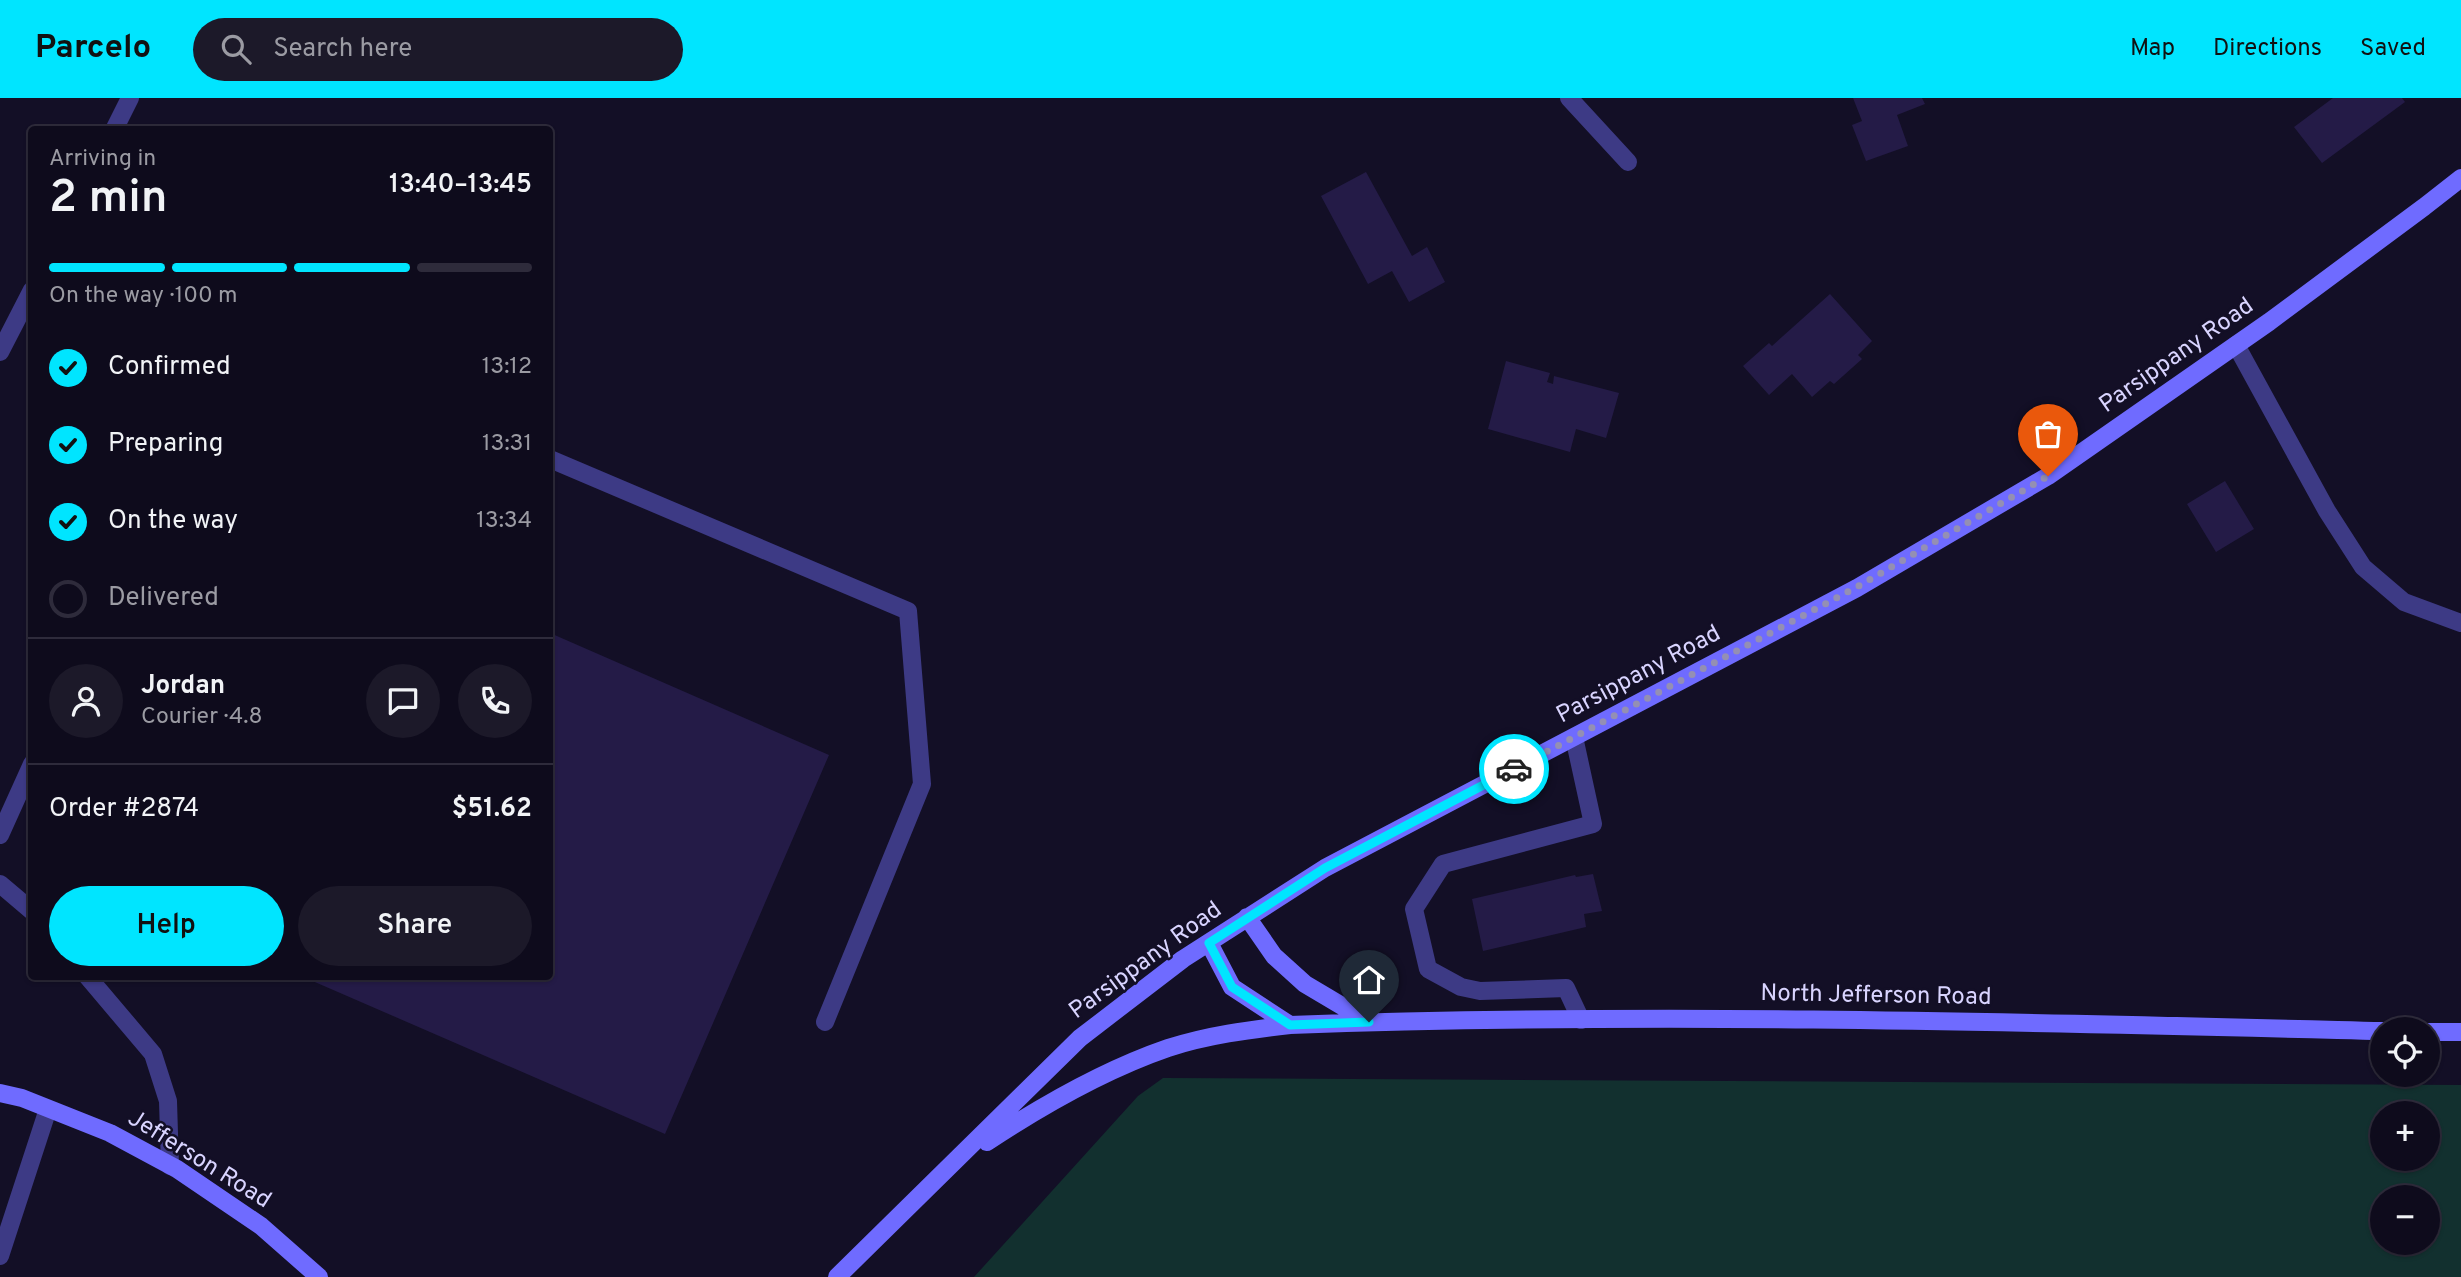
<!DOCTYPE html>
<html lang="en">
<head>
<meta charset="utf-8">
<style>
	body { margin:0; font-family:Overpass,sans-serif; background:#1c1929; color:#f1f3f6; height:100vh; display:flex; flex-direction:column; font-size:26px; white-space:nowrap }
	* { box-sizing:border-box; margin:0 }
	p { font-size:23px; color:#9b9ba3 }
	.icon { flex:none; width:38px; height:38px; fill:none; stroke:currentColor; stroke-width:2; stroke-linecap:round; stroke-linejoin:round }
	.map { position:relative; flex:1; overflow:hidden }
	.panel { position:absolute; left:28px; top:28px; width:525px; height:854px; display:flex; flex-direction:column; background:#0e0b1c; border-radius:7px; box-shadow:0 2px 5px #0004,0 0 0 2px #2e2b3b }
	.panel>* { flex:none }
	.fabs { position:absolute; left:2370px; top:919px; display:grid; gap:14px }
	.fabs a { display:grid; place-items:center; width:70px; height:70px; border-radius:50%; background:#0e0b1c; box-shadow:0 2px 5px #0004,0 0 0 2px #2e2b3b; font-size:35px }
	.pin { position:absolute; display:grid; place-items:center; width:60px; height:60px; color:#fff; margin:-72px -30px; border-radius:50% 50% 50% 0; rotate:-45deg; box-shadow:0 0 7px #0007 }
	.pin .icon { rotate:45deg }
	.courier { position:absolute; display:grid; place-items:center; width:70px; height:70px; margin:-35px; border:5px solid #00e5ff; border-radius:50%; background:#fff; color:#222; box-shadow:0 2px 9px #0007 }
	.head em { font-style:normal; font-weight:600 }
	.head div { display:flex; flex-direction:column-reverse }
	.head { display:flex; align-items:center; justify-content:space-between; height:119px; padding:0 21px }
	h1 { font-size:46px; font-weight:600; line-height:52px }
	.bar { display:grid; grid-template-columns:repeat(4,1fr); gap:10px 7px; align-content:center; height:84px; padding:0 21px }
	.bar i { height:9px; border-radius:5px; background:#2e2b3b }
	.bar .active { background:#00e5ff }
	.bar p { grid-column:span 4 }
	.line { display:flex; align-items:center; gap:18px; padding:0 21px; border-top:2px solid #2e2b3b }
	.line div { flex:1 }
	.round { display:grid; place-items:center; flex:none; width:74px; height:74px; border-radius:37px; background:#1c1929 }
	ol { padding:0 21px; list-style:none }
	li { display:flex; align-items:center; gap:21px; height:77px }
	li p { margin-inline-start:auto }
	li .icon { padding:7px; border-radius:50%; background:#00e5ff; color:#111; stroke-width:4 }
	li:last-child { color:#9b9ba3 }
	li i { width:38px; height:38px; border:4px solid #2e2b3b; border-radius:50% }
	.button { display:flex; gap:14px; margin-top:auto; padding:14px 21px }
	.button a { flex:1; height:80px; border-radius:42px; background:#00e5ff; color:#111; font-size:28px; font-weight:600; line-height:80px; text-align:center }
	.button a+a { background:#1c1929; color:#f1f3f6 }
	header { display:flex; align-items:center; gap:42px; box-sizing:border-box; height:98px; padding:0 35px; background:#00e5ff; color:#111 }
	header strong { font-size:33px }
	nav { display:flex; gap:38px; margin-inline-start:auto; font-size:24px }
	.search { width:490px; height:63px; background:#1c1929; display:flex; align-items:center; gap:18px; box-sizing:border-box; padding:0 24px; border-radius:38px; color:#9b9ba3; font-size:26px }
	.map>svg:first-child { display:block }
</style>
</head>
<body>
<header>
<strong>Parcelo</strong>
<div class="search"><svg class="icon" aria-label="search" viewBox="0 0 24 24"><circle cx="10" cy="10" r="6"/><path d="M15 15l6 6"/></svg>Search here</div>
<nav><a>Map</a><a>Directions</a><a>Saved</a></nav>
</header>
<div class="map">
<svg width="2461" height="1179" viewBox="0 0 2461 1179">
	<rect width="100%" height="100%" fill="#130f26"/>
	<path fill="#12302f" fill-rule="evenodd" d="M1163,980L2461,987V1179H974L1138,998ZM2382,1015H2427V1060H2382ZM2382,1099H2427V1144H2382Z"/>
	<path fill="#241b47" d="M1853,0H1922L1925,6L1897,17L1908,48L1866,63L1852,27L1862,23Z
		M2333,0H2402L2405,4L2322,65L2294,29Z
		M1366,74L1412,158L1427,149L1445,184L1409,204L1392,173L1368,186L1321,98Z
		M1830,196L1872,243L1858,257L1862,261L1834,286L1830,283L1812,299L1792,276L1769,297L1743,268L1769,245L1772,248Z
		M1506,263L1550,275L1547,284L1553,286L1554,278L1619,295L1606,340L1576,331L1570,354L1488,331Z
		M2225,383L2254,431L2216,454L2187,406Z
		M550,535L829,657L665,1036L301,878H550Z
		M1593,776L1602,813L1584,816L1586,829L1483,853L1472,801L1575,777L1576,779Z"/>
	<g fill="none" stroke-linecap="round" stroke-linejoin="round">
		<path stroke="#3d3a85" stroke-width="18" d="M114,32L130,0
			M2236,247L2327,413L2363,469L2404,504L2461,525
			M0,254L32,192
			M550,361L908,513L922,686L825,924
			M1574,639L1593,726L1443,766L1414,811L1428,871L1461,889L1480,893L1566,890L1581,922
			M0,737L32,666
			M0,786L32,813
			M87,878L153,956L168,1003L170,1068
			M0,1158L48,1011"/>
		<path stroke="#3d3a85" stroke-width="18" d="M1569,0L1628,64"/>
		<path stroke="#6f6bff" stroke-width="18" d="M1247,819L1274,858L1305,886L1369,924
			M1209,845L1232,889L1290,927
			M2427,934H2461
			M0,995L22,1000L110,1035L177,1071L261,1128L319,1179
			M987,1044C1043,1007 1104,972 1168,950C1208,937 1248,932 1290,927C1653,914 2018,924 2382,933
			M837,1179L1080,940L1183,861L1325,770L1857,490L2048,378L2269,224L2424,109L2461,80"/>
	</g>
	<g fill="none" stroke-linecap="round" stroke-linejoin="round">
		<path stroke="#948fb3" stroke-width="7" stroke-dasharray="0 12.6" d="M1514,671L1857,489L2048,378"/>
		<path stroke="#00e5ff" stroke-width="9" d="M1369,924L1290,927L1232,889L1209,845L1325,770L1514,671"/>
	</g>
	<g text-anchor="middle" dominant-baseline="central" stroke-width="5" stroke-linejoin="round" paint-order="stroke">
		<g font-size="24" fill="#d9d4ff" stroke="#130f26">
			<text transform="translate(2177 258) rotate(-35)">Parsippany Road</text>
			<text transform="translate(1639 577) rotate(-28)">Parsippany Road</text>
			<text transform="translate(1146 863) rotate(-36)">Parsippany Road</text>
			<text transform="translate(1876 898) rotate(1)">North Jefferson Road</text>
			<text transform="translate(199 1062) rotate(32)">Jefferson Road</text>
		</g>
	</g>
</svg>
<div class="fabs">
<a><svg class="icon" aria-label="locate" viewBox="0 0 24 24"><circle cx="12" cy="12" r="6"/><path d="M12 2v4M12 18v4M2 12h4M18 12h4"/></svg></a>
<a>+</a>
<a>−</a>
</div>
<div class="pin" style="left:2048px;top:378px;background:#ea580c"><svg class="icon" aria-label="bag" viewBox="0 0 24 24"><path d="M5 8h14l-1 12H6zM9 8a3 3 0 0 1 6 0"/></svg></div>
<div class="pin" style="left:1369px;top:924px;background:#1f2937"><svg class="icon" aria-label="home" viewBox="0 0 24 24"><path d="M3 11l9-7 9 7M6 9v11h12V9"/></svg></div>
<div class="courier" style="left:1514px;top:671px"><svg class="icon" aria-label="car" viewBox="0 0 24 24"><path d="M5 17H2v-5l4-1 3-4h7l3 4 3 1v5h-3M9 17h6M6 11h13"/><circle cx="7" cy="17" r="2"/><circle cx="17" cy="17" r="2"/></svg></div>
<section class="panel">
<div class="head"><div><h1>2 min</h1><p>Arriving in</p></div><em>13:40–13:45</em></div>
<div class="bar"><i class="active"></i><i class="active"></i><i class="active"></i><i></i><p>On the way · 100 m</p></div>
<ol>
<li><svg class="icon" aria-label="check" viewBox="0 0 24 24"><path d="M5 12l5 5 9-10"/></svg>Confirmed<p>13:12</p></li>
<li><svg class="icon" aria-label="check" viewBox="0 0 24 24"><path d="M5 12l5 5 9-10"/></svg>Preparing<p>13:31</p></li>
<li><svg class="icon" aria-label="check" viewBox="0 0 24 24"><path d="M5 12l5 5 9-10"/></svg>On the way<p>13:34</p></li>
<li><i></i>Delivered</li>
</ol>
<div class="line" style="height:126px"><a class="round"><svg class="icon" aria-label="person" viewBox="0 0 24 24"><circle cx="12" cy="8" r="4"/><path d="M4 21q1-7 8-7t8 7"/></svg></a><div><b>Jordan</b><p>Courier · 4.8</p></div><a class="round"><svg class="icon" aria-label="chat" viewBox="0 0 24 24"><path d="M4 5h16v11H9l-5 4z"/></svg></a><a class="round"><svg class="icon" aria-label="phone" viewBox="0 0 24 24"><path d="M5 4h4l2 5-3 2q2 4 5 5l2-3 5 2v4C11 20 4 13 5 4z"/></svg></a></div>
<div class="line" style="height:91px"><div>Order #2874</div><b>$51.62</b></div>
<div class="button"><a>Help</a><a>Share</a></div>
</section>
</div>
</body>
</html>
